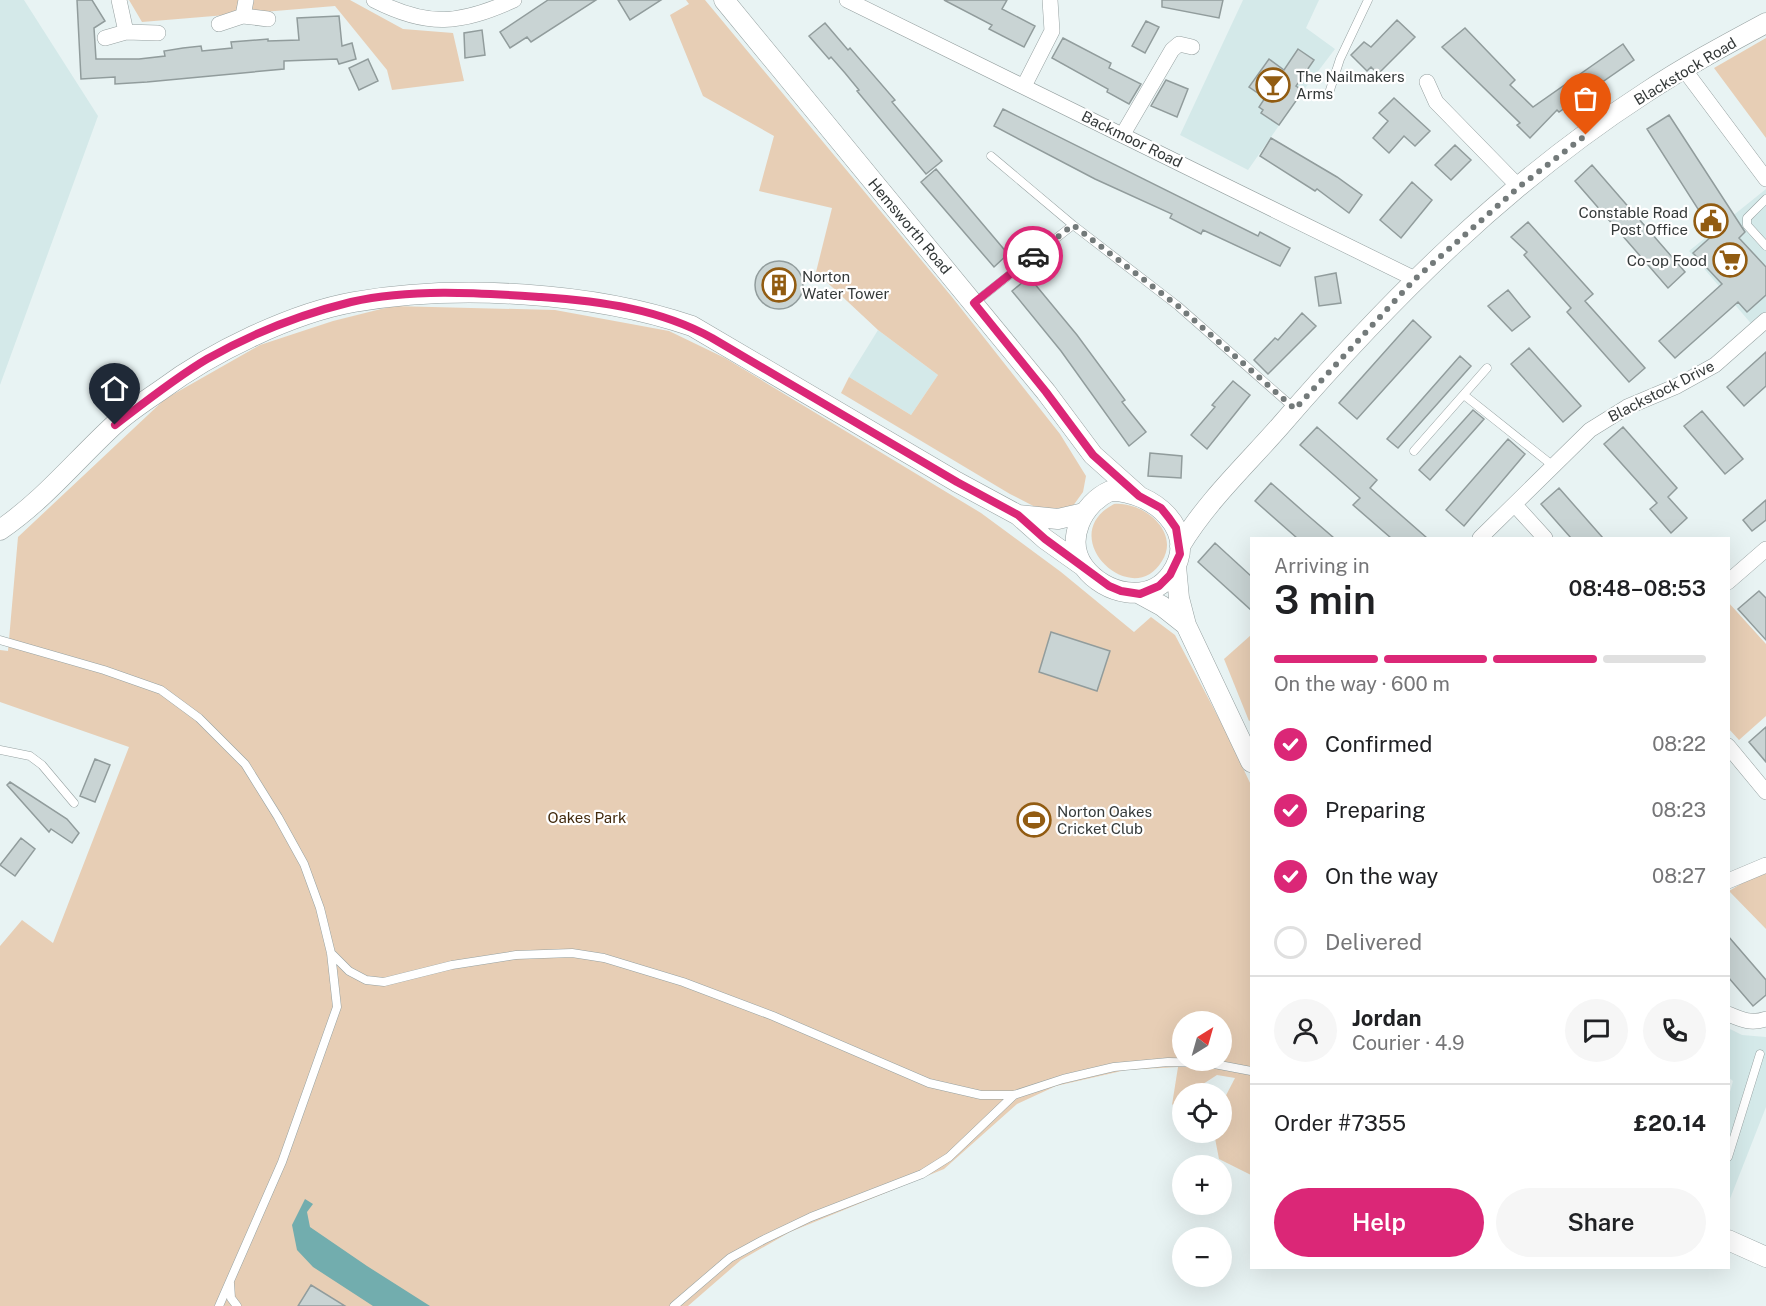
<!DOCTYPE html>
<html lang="en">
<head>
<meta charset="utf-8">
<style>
	body { margin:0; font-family:"Public Sans",sans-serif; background:#f6f6f6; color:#202124; height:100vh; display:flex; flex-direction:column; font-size:22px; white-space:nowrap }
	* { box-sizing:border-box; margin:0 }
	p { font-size:20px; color:#757577 }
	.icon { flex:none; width:33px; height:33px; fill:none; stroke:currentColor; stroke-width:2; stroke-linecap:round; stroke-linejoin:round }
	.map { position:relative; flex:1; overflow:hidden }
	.panel { position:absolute; left:1250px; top:537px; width:480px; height:732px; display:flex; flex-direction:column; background:#fff; border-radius:0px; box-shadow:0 6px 24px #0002 }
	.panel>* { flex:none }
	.needle { width:39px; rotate:37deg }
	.tools { position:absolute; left:1172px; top:1011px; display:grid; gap:12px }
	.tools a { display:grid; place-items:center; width:60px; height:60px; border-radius:50%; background:#fff; box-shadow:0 6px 24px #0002; font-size:30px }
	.pin { position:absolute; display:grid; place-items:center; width:51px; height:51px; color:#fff; margin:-62px -26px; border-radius:50% 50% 50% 0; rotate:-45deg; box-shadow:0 0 6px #0007 }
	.pin .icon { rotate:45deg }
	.courier { position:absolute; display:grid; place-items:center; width:60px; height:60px; margin:-30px; border:4px solid #db2777; border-radius:50%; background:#fff; color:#222; box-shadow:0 2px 8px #0007 }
	.headline em { font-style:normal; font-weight:600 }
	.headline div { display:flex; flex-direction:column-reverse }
	.headline { display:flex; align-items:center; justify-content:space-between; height:102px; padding:0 24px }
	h1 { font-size:39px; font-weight:600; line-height:45px }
	.bar { display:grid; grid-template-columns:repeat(4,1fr); gap:9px 6px; align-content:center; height:72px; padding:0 24px }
	.bar i { height:8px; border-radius:4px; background:#e0e0e0 }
	.bar .on { background:#db2777 }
	.bar p { grid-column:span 4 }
	.line { display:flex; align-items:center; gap:15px; padding:0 24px; border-top:2px solid #e0e0e0 }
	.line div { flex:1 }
	.round { display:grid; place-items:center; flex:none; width:63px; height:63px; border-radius:32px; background:#f6f6f6 }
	ol { padding:0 24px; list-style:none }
	li { display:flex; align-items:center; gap:18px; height:66px }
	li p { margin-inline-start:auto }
	li .icon { padding:6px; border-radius:50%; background:#db2777; color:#fff; stroke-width:4 }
	li:last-child { color:#757577 }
	li i { width:33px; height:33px; border:3px solid #e0e0e0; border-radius:50% }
	.cta { display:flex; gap:12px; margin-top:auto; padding:12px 24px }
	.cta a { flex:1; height:69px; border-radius:36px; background:#db2777; color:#fff; font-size:24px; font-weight:600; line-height:69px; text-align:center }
	.cta a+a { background:#f6f6f6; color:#202124 }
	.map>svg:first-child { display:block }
</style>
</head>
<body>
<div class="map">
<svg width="1766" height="1306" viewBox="0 0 1766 1306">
	<rect width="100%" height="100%" fill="#e8f3f3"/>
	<path fill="#d4e9e9" d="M0,0H24L98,116L0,385Z
		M1243,0H1319L1306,28L1335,49L1303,91L1248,170L1180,135Z
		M1766,189V316L1754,327L1689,251Z
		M878,330L938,375L911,415L849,377Z
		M1730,1029L1742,1035L1766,1037V1107L1728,1204V1099L1733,1081L1728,1077V1034Z"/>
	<path fill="#e7ceb5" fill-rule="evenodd" d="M129,0H350L403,29L453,33L464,81L392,90L387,70L335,6L142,22Z
		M686,0H705L952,297L1060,434L1086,476L1083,492L1070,510L1045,512L1010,494L841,393L849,377L911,415L938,375L878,330L816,272L832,208L759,191L774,136L703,96L670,15L689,4Z
		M1766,38V138L1714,68Z
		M393,306L555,310L669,331L725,358L981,513L1061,572L1134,632L1151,617L1175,635L1225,730L1251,785V1175L1219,1159L1214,1133L1221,1132V1105L1235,1078L1217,1075L1189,1093L1182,1094V1098L1172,1105L1178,1067L1126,1070L1056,1086L1017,1104L944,1169L790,1232L741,1260L688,1306H0V946L22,920L53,943L129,747L0,702V650L8,651L18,537L165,399L260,345L333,321ZM1182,1022H1221V1060H1182Z
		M1114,504C1142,501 1181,531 1162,561C1132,612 1053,536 1114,504Z
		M1728,602L1766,644V716L1739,740L1728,728Z
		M1251,635V720L1249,721L1224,659Z
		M1766,869V929L1729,891Z"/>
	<path fill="#72adae" d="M305,1199L313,1204L307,1212L310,1227L367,1266L430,1306H373L313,1267L297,1250L292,1225Z"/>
	<path fill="#c9d4d4" stroke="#919c9c" stroke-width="1.5" d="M77,0H92L105,21L94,28L96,59H139L165,56L164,51L183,48L201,46L202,51L232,48L231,42L268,39V41L299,40L297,18L339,16L342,46L352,43L356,59L339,64L337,59L284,61V69L147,82L115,84V77L81,79Z
		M548,0H596L531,42L527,37L510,48L500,32Z
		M618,0H661L630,20Z
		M944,0H1007L1002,9L1035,26L1024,47L989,29L992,25Z
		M1162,0H1223L1219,18L1162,7Z
		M1397,20L1415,37L1378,74L1371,67L1367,71L1351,55L1364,42L1371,47Z
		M1146,21L1159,27L1145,53L1132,46Z
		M825,23L848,50L850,48L895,100L892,102L942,161L926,174L857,91L859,90L845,73L831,57L829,59L809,36Z
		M1465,28L1515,80L1510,85L1533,107L1623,44L1634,60L1559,112L1557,110L1530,138L1517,125L1520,123L1442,47Z
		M482,30L485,55L465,58L464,33Z
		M1063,38L1111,63L1109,68L1141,84L1129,104L1107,92L1108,89L1052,58Z
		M1298,49L1314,60L1296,86L1303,91L1279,125L1261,113L1263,110L1259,107L1265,98L1249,87L1269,59L1284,70Z
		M368,59L378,81L359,90L349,68Z
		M1166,80L1188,89L1177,117L1151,106Z
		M1394,98L1430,131L1415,146L1404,136L1389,153L1373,138L1388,121L1379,113Z
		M1003,109L1258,236L1260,232L1290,248L1280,266L1203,230L1201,234L1170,218L1172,214L1095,179L994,126Z
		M1669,115L1745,232L1739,238L1766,267V295L1747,312L1738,302L1675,358L1659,341L1722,284L1693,253L1714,234L1647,129Z
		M1271,138L1337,177L1362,195L1349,213L1317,189L1315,191L1260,156Z
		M1455,145L1471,160L1451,180L1435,165Z
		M1592,165L1685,272L1668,288L1575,181Z
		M936,169L1008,254L994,267L921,182Z
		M1412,182L1432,200L1401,238L1380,220Z
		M1528,222L1593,294L1585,301L1645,368L1629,382L1567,312L1571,308L1524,255L1527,252L1511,237Z
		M755 285a24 24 0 1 1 48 0a24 24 0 1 1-48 0Z
		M1336,273L1341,303L1319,306L1315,277Z
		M1029,277L1077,335L1125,400L1122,402L1146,432L1129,446L1061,351L1012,291Z
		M1508,290L1530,317L1512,331L1488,306Z
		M1302,313L1316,326L1268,374L1254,360L1275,338L1278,340Z
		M1413,320L1431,337L1357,419L1339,403Z
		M1529,348L1581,406L1563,422L1511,364Z
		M1766,352V386L1744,406L1727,387Z
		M1460,356L1471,366L1398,448L1387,439Z
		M1233,381L1250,395L1207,449L1191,435L1215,407L1212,405Z
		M1473,410L1484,419L1430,480L1419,470Z
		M1702,411L1743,459L1725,474L1684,426Z
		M1317,427L1377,480L1370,488L1427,538H1391L1353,505L1360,498L1300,445Z
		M1623,427L1677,488L1668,497L1687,518L1671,533L1650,509L1657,503L1604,444Z
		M1508,439L1525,454L1464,526L1446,510Z
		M1150,453L1182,456L1181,478L1148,476Z
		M1271,483L1305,513L1334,538H1297L1255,501Z
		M1559,488L1603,538H1571L1541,504Z
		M1766,500V520L1752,531L1743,520Z
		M1215,543L1251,576V610L1198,562Z
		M1759,591L1766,598V640L1738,609Z
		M1051,632L1110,651L1097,691L1039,672Z
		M1766,727V762L1749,742Z
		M95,759L110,765L95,802L80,796Z
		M10,782L67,819L79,833L72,843L51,829L49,832L7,785Z
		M21,838L35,849L15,876L0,865Z
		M1728,936L1766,980V995L1753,1006L1728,977Z
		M311,1285L345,1306H298Z"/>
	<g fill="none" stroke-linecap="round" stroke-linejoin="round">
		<defs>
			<path id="service" d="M1330,90L1340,59L1368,0
				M991,156L1073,225L1178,306L1294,408
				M1766,199L1747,218V225L1766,246
				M974,303L1073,225
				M1464,395L1552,465
				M1414,451L1487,368
				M0,640L104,670L161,690L199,718L245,764L278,817L304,864L320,908L331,953L337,1007L282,1162L219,1306
				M0,750L30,756L42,765L74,803
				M331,953L349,971L366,980L384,982L452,965L516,955L572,953L604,958L683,982L773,1016L929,1083L981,1095H1014L1063,1079L1114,1067L1168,1062L1209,1063L1251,1071
				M1728,1157L1760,1054
				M230,1283L231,1298L237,1306
				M674,1306L730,1258L763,1240L811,1217L922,1174L949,1157L1014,1095"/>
			<path id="minor" d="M119,0L126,32
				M374,0C429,28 460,24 514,0
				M847,0L1415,279
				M243,16L246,0
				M219,24L243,16L268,19
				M105,38L126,32L158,33
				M1683,68L1766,179
				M1427,82L1436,102L1519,187
				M1024,86L1052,31L1050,0
				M1123,134L1172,50L1179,44L1192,47
				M1515,505L1545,538
				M1480,538L1590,430L1627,407L1677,386L1715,365L1766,320
				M1728,582L1766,549
				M1728,746L1766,792
				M1728,881L1766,865
				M1728,1014C1742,1020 1751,1024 1766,1019"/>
			<path id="tertiary" d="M724,0L1046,392L1093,455L1139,496
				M1110,491C1152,490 1201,531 1171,574C1149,605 1104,594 1084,567C1064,540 1083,503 1110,491Z
				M1018,515L1058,519L1084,513
				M0,530C44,500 75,461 114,425C128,412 145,401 161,390C212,352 292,313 354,302C458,284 592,292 692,326L957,482L1018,515L1045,539L1083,566
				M1180,546C1207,501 1247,464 1281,425C1389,300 1506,183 1645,93C1684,67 1725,45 1766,23
				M1176,566L1179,598L1186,625L1251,762
				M1140,594L1162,606L1186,625
				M1728,1240L1766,1257"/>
		</defs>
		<use href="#service" stroke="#96a1a1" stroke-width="9"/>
		<use href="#minor" stroke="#96a1a1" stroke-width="16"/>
		<use href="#tertiary" stroke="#96a1a1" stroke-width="21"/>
		<use href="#service" stroke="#fff" stroke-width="8"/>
		<use href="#minor" stroke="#fff" stroke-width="15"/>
		<use href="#tertiary" stroke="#fff" stroke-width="20"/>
	</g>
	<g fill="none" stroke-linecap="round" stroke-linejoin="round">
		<path stroke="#737a7a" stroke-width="6" stroke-dasharray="0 10.8" d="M1033,256L1073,225L1178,306L1295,409L1415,279L1519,187L1586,135"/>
		<path stroke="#db2777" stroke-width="8" d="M115,425C145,402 175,378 207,359C251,334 302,314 351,302C412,288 480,293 541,297C600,301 660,309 712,338L957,482L1018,515L1045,539L1109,586L1121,591L1140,594L1159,586L1170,575L1180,554L1176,528L1169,518L1161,508L1139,496L1093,455L1046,392L974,303L1033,256"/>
	</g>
	<defs>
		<symbol id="bar-ring" viewBox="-11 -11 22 22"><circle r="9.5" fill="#fff" stroke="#925c12" stroke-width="1.5"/><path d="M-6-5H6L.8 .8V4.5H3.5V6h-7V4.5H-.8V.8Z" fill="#925c12"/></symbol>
		<symbol id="civic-ring" viewBox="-11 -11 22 22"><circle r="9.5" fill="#fff" stroke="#925c12" stroke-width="1.5"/><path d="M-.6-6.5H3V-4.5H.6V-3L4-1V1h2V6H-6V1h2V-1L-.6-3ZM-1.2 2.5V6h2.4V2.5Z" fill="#925c12"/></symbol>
		<symbol id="supermarket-ring" viewBox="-11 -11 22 22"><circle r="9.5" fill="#fff" stroke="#925c12" stroke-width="1.5"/><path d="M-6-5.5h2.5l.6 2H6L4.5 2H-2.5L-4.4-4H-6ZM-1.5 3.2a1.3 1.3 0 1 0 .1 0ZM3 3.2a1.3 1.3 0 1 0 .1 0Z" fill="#925c12"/></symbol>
		<symbol id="building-ring" viewBox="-11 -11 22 22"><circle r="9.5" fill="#fff" stroke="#925c12" stroke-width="1.5"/><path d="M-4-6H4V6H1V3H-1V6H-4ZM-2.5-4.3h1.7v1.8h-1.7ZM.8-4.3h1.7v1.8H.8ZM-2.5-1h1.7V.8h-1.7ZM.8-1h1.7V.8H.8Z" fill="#925c12"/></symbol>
		<symbol id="stadium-ring" viewBox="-11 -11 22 22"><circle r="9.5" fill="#fff" stroke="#925c12" stroke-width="1.5"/><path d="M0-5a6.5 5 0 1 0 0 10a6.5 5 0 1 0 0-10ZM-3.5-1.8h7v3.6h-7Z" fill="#925c12"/></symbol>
	</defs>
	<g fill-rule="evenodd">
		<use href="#bar-ring" x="1254" y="66" width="38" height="38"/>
		<use href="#civic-ring" x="1692" y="202" width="38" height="38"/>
		<use href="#supermarket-ring" x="1711" y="241" width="38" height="38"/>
		<use href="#building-ring" x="760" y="266" width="38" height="38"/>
		<use href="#stadium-ring" x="1015" y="801" width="38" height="38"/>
	</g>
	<g text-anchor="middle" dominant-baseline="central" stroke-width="4.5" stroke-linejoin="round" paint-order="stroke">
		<g font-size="15" fill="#343939" stroke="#fff">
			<text transform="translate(1685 71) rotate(-31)">Blackstock Road</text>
			<text transform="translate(1132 139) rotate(26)">Backmoor Road</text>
			<text transform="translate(910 226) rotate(50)">Hemsworth Road</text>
			<text transform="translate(1661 391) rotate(-27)">Blackstock Drive</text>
		</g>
		<g font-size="15" fill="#343939" stroke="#fff" text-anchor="start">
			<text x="1296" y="76">The Nailmakers<tspan x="1296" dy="17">Arms</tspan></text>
			<text x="1688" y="212" text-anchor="end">Constable Road<tspan x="1688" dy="17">Post Office</tspan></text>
			<text x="1707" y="260" text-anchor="end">Co-op Food</text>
			<text x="802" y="276">Norton<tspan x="802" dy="17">Water Tower</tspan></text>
			<text x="1057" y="811">Norton Oakes<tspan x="1057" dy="17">Cricket Club</tspan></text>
		</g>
		<g font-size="15" fill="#422a0d" stroke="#fff">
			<text x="587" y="817">Oakes Park</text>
		</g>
	</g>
</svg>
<div class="tools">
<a><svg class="needle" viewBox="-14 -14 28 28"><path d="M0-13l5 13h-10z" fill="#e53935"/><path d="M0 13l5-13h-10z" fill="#757577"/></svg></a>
<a><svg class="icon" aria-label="locate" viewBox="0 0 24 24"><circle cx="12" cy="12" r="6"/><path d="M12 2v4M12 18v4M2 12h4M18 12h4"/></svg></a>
<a>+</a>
<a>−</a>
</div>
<div class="pin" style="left:1586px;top:135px;background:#ea580c"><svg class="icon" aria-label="bag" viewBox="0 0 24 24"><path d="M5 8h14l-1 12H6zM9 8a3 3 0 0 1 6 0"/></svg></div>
<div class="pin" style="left:115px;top:425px;background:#1f2937"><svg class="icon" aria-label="home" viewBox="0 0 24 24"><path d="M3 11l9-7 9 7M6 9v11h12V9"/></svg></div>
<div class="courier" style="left:1033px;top:256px"><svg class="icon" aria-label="car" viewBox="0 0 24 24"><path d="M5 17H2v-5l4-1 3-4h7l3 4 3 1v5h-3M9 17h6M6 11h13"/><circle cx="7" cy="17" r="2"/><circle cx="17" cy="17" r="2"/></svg></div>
<section class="panel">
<div class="headline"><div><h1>3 min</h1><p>Arriving in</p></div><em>08:48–08:53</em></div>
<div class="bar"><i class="on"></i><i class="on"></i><i class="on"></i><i></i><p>On the way · 600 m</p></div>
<ol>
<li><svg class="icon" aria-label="check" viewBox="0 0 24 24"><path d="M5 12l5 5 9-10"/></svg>Confirmed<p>08:22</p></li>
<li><svg class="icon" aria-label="check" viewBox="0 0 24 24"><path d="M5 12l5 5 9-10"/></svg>Preparing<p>08:23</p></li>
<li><svg class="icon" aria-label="check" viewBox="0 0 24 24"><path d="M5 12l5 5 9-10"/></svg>On the way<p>08:27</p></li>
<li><i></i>Delivered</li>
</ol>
<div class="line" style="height:108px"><a class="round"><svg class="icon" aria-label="person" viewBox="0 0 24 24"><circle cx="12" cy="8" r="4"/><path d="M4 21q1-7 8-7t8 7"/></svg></a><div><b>Jordan</b><p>Courier · 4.9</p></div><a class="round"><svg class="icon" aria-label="chat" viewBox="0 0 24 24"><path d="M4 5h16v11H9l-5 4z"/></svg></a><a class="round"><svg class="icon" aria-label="phone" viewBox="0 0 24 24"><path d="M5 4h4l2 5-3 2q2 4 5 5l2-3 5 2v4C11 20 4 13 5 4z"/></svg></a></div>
<div class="line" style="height:78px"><div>Order #7355</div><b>£20.14</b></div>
<div class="cta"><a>Help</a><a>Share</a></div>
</section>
</div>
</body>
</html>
